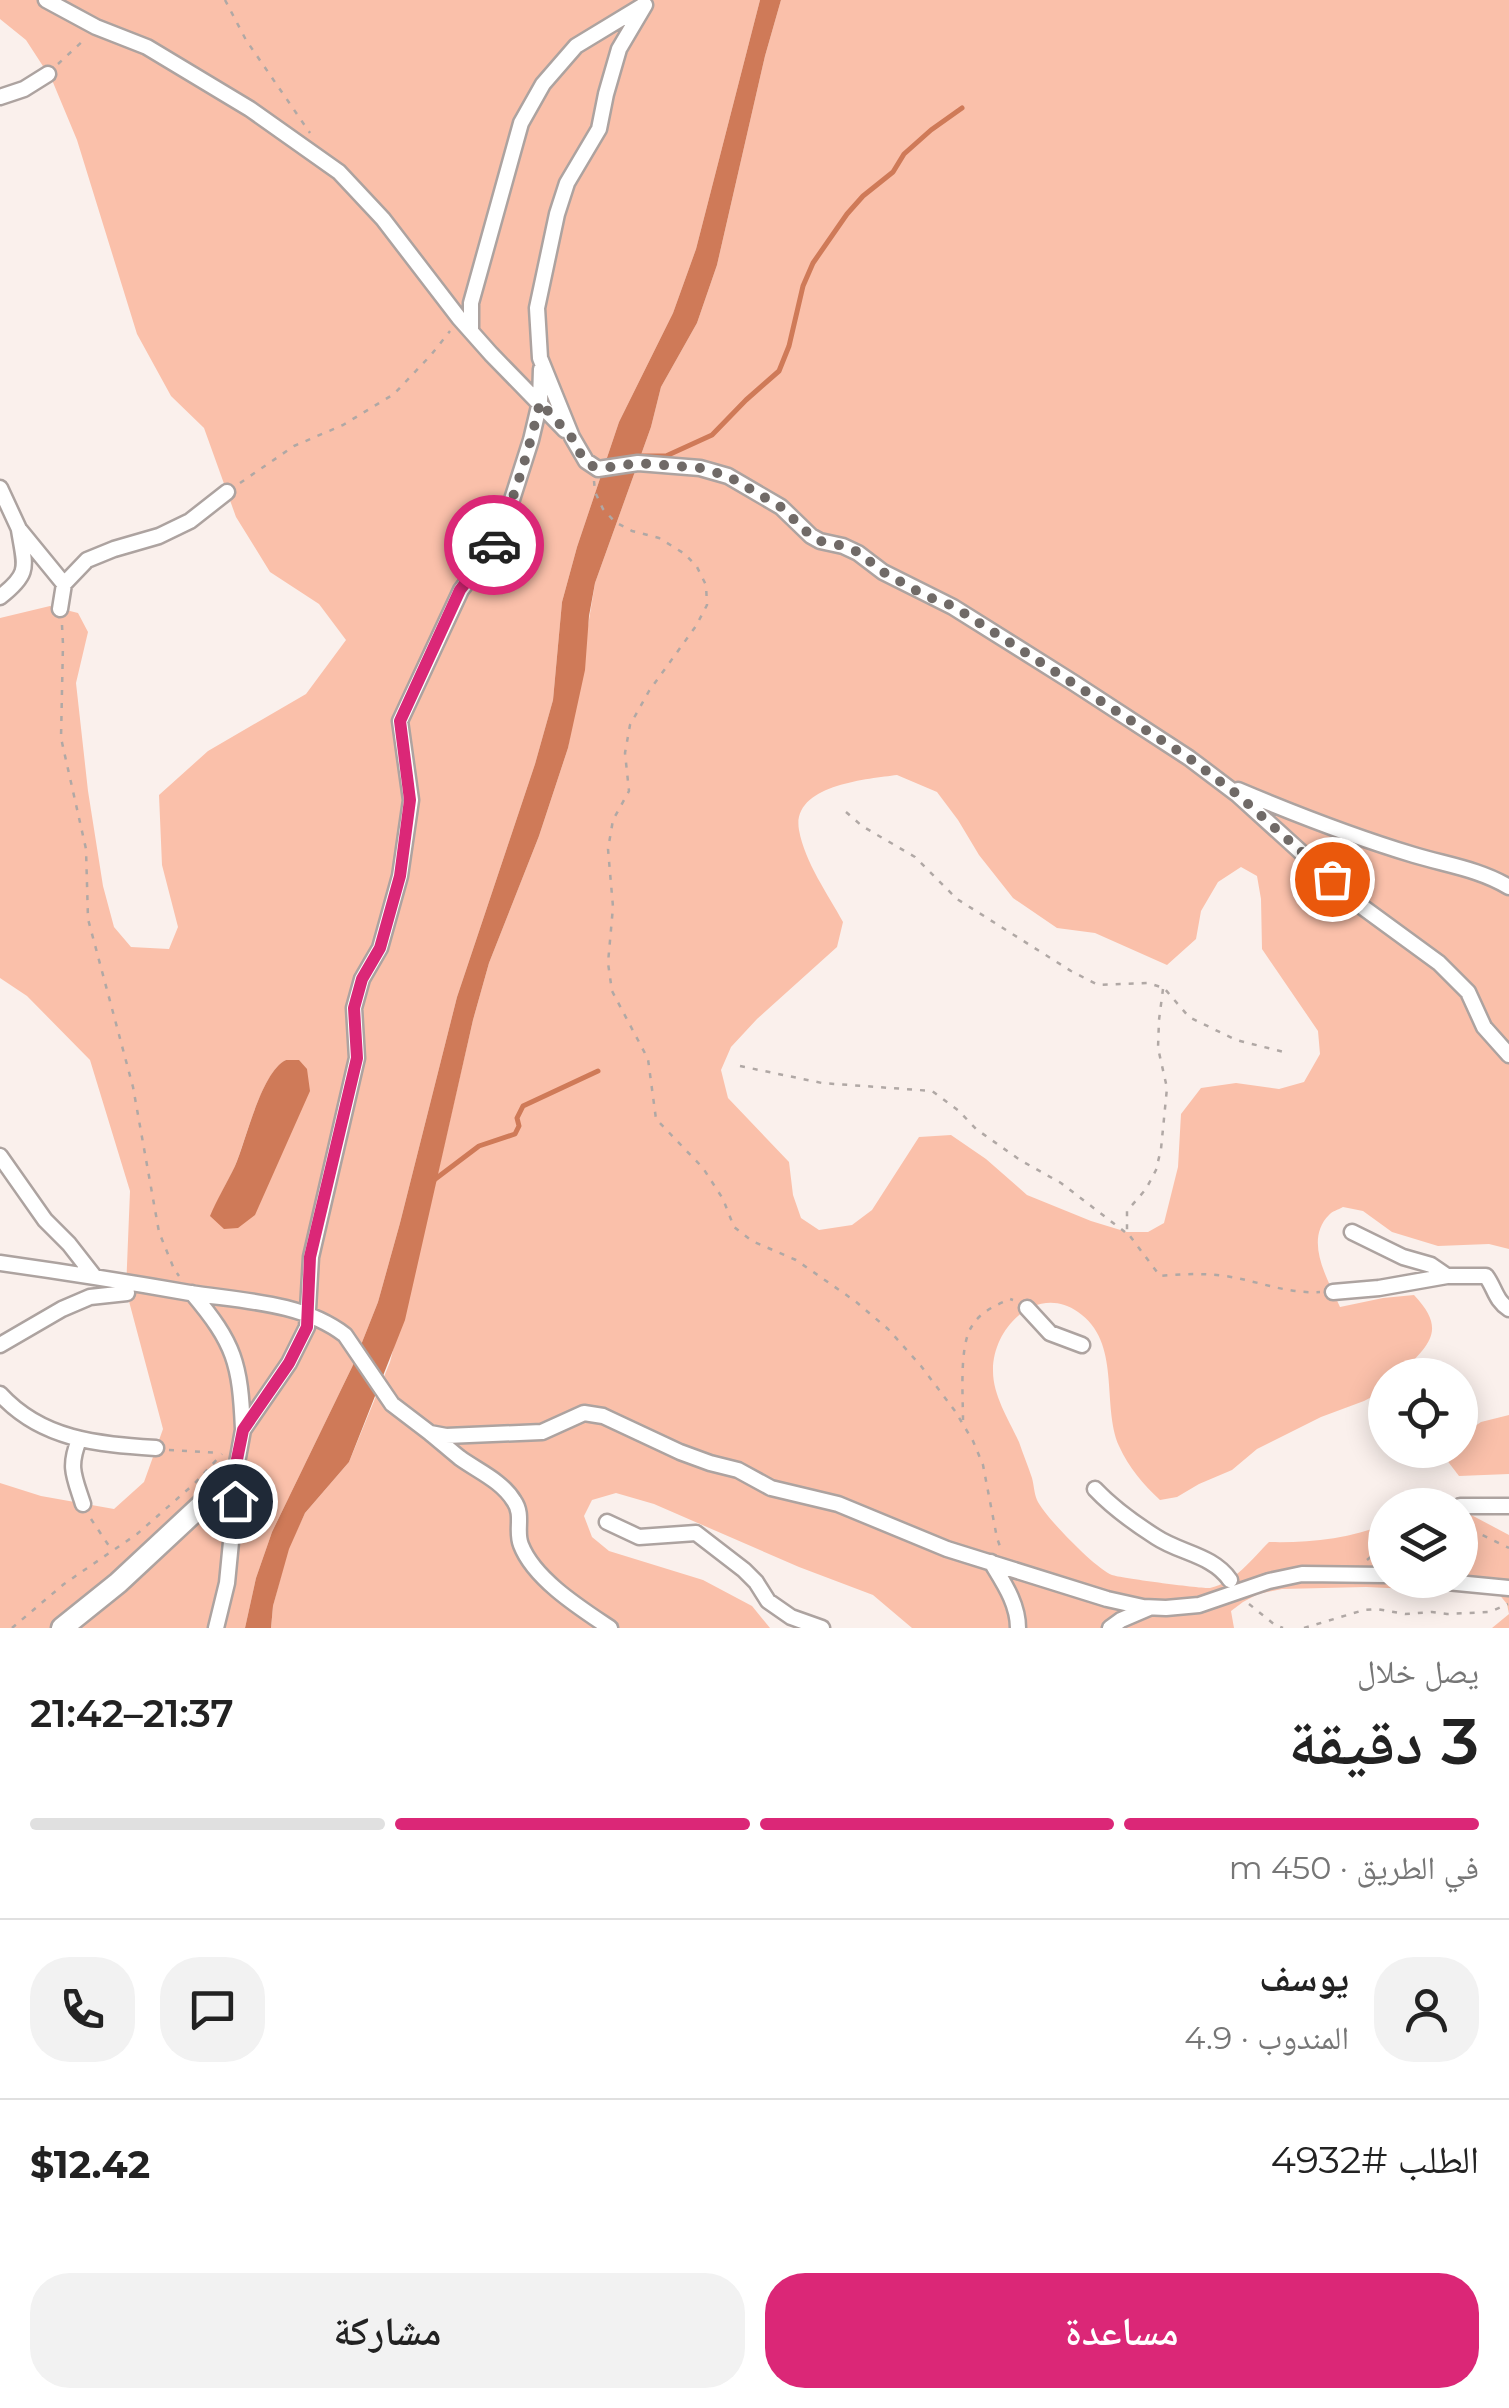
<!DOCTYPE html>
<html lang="ar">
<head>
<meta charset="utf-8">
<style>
	body { margin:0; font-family:Montserrat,"Noto Naskh Arabic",sans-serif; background:#f2f2f2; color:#222; direction:rtl; height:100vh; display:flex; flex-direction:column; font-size:38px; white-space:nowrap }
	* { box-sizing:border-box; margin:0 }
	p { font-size:32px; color:#767676 }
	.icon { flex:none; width:55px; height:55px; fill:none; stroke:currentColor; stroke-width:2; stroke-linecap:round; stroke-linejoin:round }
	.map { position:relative; height:1628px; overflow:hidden; direction:ltr }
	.side { display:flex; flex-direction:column; background:#fff; flex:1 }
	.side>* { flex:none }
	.fabs { position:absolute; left:1368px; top:1358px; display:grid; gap:20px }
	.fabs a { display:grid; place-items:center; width:110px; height:110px; border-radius:50%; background:#fff; box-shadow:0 5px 25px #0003; font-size:50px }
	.pin { position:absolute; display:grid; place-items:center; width:85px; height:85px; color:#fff; margin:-42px; border:5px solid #fff; border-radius:50%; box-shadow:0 2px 10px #0007 }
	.courier { position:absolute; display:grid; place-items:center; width:100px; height:100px; margin:-50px; border:8px solid #db2777; border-radius:50%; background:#fff; color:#222; box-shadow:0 2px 12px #0007 }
	.summary em { font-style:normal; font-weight:600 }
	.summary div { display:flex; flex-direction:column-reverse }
	.summary { display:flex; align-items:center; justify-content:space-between; height:170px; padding:0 30px }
	h1 { font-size:65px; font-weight:600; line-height:75px }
	.bar { display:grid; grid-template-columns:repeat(4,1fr); gap:15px 10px; align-content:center; height:120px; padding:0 30px }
	.bar i { height:12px; border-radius:8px; background:#e0e0e0 }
	.bar .current { background:#db2777 }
	.bar p { grid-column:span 4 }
	.line { display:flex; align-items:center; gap:25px; padding:0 30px; border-top:2px solid #e0e0e0 }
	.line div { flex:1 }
	.round { display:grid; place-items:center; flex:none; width:105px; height:105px; border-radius:40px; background:#f2f2f2 }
	.primary-button { display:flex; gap:20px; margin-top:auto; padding:20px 30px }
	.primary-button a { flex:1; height:115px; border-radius:40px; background:#db2777; color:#fff; font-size:40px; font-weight:600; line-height:115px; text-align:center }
	.primary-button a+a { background:#f2f2f2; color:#222 }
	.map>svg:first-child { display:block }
</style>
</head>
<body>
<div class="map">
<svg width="1509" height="1628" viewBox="0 0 1509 1628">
	<rect width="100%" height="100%" fill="#faf0ec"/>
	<path fill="#fac0aa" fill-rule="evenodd" d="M0,0H760L696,249L673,313L619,422L577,547L562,602L553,700L535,764L457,997L400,1223L378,1302L353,1365L272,1532L256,1578L245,1628H0V1483L41,1496L114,1509L144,1482L163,1429L126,1290L130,1191L90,1060L27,996L0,978V618L50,606L78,613L88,632L76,683L88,791L103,886L114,927L131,947L169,949L178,927L162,865L159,795L208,751L306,694L346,640L319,604L270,572L236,517L204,428L171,396L137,334L77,140L52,80L26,40L0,19ZM286,1060L299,1061L211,1216C218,1198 227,1183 235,1166C246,1140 261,1073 286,1060Z
		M781,0H1509V1249L1489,1244L1438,1246L1392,1232L1363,1211L1343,1207C1338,1210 1332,1211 1329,1215C1303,1241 1329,1281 1340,1307L1383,1298L1414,1295C1449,1332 1427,1345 1400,1375H1385V1390L1364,1401L1321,1417L1257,1449L1232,1470L1199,1484L1177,1497L1160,1500C1143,1484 1129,1468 1119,1446C1101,1404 1122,1342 1078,1312C1037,1283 992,1328 993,1371C993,1396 1009,1420 1019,1442C1023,1454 1028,1466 1032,1478C1034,1485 1034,1493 1037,1500C1044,1516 1096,1569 1112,1575C1120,1578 1204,1589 1210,1588C1234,1583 1253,1558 1269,1542C1307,1543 1350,1539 1385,1524V1580H1460V1509L1509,1535V1628H1492L1509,1614L1507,1604L1498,1593L1366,1587L1282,1589L1258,1594L1243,1602L1231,1611L1234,1628H912L873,1595L799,1567L654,1504L616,1493L592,1500L584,1516L592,1537L609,1551L703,1580L752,1606L770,1628H271L273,1606L288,1549L305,1513L349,1462L390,1362L429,1211L473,1020L489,963L539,836L568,748L595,583L651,427L661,387L697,323L717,265L765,56ZM897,775L937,792L958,820L979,855L1013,898L1057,928L1095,933L1167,965L1196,939L1201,911L1218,882L1241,867L1257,876L1261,899L1262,949L1318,1031L1320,1054L1304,1082L1279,1089L1236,1083L1201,1088L1181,1114L1178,1167L1164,1223L1148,1232H1127L1091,1221L1027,1195L986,1159L951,1135L919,1137L872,1210L852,1225L819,1230L801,1218L793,1195L789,1162L728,1098L721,1070L731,1047L757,1019L837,947L843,922C828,894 805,863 799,830C791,785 867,779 897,775Z
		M1509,1415V1474L1459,1476L1446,1459L1449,1450H1460V1436L1481,1422Z"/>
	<path fill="#cf7a58" d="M760,0H781L765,56L717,265L697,323L661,387L651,427L595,583L589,616L585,670L568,748L539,836L489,963L473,1020L405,1320L349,1462L305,1513L289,1549L273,1606L271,1628H245L256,1578L272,1532L353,1365L378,1302L400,1223L457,997L535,764L553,700L562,602L577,547L619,422L673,313L696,249Z
		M286,1060H299L307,1069L310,1091L255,1215L238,1228L224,1229L210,1216C217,1199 227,1183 235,1166C246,1141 261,1072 286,1060Z"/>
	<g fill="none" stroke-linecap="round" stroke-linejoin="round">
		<path stroke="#cf7a58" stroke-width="5" d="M639,456H666L712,435L746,400L779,371L789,346L803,286L813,263L847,214L863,196L893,172L904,154L931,130L962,108
			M434,1180L479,1146L515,1134L519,1126L517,1118L523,1106L598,1071"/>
		<defs>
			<path id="street" d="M46,0L96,27L147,47L250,109L339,172L383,219L459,318L491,354L565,430
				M645,5L619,49L606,94L599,129L567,183L557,214L537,308L540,358L572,437L586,461L598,469L638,463L700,468L728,476L781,507L811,536L820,541L843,546L858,553L883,572L953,607L1074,683L1189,758L1238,795L1357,903L1439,963L1468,992L1484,1027L1509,1055
				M0,97L24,89L48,74
				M471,331V303L521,123L543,84L576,46L642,6
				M0,488L19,529L64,584
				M0,597C31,573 25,567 19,530
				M60,609L64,584L87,560L114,549L159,536L190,521L227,492
				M1238,790C1295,814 1354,837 1414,855C1447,865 1479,869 1509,887
				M0,1156L45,1220L69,1244L94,1276
				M1352,1232L1403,1257L1431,1265L1447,1276H1486C1495,1288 1495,1300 1509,1309
				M0,1263C64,1272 127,1282 190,1293C242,1301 302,1302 345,1335L392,1404L430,1433L446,1436L542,1432L584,1413L603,1416L680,1452L710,1463L738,1470L771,1488L838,1504L947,1549L1107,1599L1143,1607L1166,1608L1199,1605L1269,1581L1302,1574L1385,1575
				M1333,1292L1379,1288L1447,1276
				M192,1293C235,1344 240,1363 243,1429
				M1027,1308L1050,1333L1082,1345
				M0,1345L62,1309L90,1297L127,1293
				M0,1394C42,1440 97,1444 156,1448
				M430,1433C440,1441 450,1450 460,1458C478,1471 502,1481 514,1501C524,1515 515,1531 521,1545C534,1579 580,1608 610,1628
				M79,1440C68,1467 74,1476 83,1504
				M1095,1489C1113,1508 1134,1523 1156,1537C1180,1553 1213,1555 1230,1580
				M1460,1506H1509
				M607,1522L639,1537L696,1533L744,1570L756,1582L768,1601L791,1617L822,1628
				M991,1562C1003,1582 1018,1603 1018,1628
				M1426,1580L1509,1588
				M216,1628L227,1583L235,1501V1474L243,1430L289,1363L307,1327L311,1257L357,1058L354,1008L362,979L380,948L400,876L411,800L400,721L461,590L490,552L509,509L531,440L540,402L541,369
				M1110,1628L1121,1620L1149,1608"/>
			<path id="secondary" d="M62,1628L118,1583L235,1474"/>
		</defs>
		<use href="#street" stroke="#ada3a0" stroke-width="19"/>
		<use href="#secondary" stroke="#ada3a0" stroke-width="25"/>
		<path stroke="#b0a8a5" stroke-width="2.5" stroke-dasharray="5 8" stroke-linecap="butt" d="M225,0L246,40L310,133
			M58,64L85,39
			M594,481L595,492L603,509L615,522L632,531L659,538L685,554L697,567L706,585L707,605L696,626L649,691L630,725L625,753L629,791L613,820L608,849L613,907L608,963L612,991L648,1059L656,1119L703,1168L723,1199L734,1227L752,1241L796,1260L855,1301L888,1329L921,1366L955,1411L973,1441L983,1465L997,1538L1002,1552
			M240,483L294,446L343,425L394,394L431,355L450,331
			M62,625L63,644L61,738L86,849L88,919L133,1087L159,1232L174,1269L179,1276
			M846,812L862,826L915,857L957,899L1071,971L1098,985L1148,983L1164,988L1189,1017L1236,1040L1284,1052
			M1163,989L1159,1020L1158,1048L1167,1088L1161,1149L1156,1170L1146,1189L1127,1211V1232L1160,1276C1182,1274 1203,1273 1225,1276C1259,1281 1286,1294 1320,1292
			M740,1066L822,1083L932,1091L959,1111L976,1129L1020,1160L1061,1183L1125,1232
			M963,1420C963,1396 959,1345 972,1326C980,1312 996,1305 1010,1299L1013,1300
			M169,1450L221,1453
			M91,1519L111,1549
			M1461,1521L1476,1532L1509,1548
			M1367,1560L1385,1545
			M1249,1604L1275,1625L1283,1628
			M12,1628L64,1584L137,1534L194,1484L222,1454
			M1304,1628L1364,1610L1377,1609L1405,1614L1432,1612L1447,1614L1490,1612L1508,1604"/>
		<use href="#street" stroke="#fff" stroke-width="14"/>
		<use href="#secondary" stroke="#fff" stroke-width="20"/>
	</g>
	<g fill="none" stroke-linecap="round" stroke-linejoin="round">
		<path stroke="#706a67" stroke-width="10" stroke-dasharray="0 18" d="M494,545C514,499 529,451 540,402L572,438L579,452L592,466L604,468L638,463L700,468L728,476L781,507L811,536L820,541L843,546L858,552L883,572L926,596L953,606L1189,758L1238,795L1332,879"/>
		<path stroke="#db2777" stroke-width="12" d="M235,1501L234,1474L243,1430L289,1363L307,1327L310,1257L357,1058L354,1008L362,979L380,948L400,876L410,800L400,721L460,590L494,545"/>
	</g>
</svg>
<div class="fabs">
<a><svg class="icon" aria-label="locate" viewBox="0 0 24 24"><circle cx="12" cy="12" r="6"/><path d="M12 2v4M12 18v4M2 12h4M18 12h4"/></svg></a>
<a><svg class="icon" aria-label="layers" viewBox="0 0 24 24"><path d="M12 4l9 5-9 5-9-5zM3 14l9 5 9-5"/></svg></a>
</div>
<div class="pin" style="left:1332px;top:879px;background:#ea580c"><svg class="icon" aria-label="bag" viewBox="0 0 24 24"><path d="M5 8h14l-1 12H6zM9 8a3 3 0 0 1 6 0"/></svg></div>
<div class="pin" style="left:235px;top:1501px;background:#1f2937"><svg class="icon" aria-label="home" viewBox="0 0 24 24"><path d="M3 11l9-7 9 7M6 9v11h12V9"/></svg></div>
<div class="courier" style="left:494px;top:545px"><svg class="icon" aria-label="car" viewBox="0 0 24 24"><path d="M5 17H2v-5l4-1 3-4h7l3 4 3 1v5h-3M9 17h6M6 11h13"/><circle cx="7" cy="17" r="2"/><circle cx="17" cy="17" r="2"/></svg></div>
</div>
<section class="side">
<div class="summary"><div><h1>3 دقيقة</h1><p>يصل خلال</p></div><em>21:37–21:42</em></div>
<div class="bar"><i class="current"></i><i class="current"></i><i class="current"></i><i></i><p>في الطريق · 450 m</p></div>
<div class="line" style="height:180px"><a class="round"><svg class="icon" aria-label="person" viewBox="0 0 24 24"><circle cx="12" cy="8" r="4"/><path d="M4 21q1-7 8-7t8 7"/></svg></a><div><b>يوسف</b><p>المندوب · 4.9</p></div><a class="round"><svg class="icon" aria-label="chat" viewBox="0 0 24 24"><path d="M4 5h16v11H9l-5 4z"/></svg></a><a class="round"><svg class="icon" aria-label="phone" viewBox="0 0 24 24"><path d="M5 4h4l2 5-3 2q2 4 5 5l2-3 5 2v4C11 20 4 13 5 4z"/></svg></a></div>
<div class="line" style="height:130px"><div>الطلب #4932</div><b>$12.42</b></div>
<div class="primary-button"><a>مساعدة</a><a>مشاركة</a></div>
</section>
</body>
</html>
